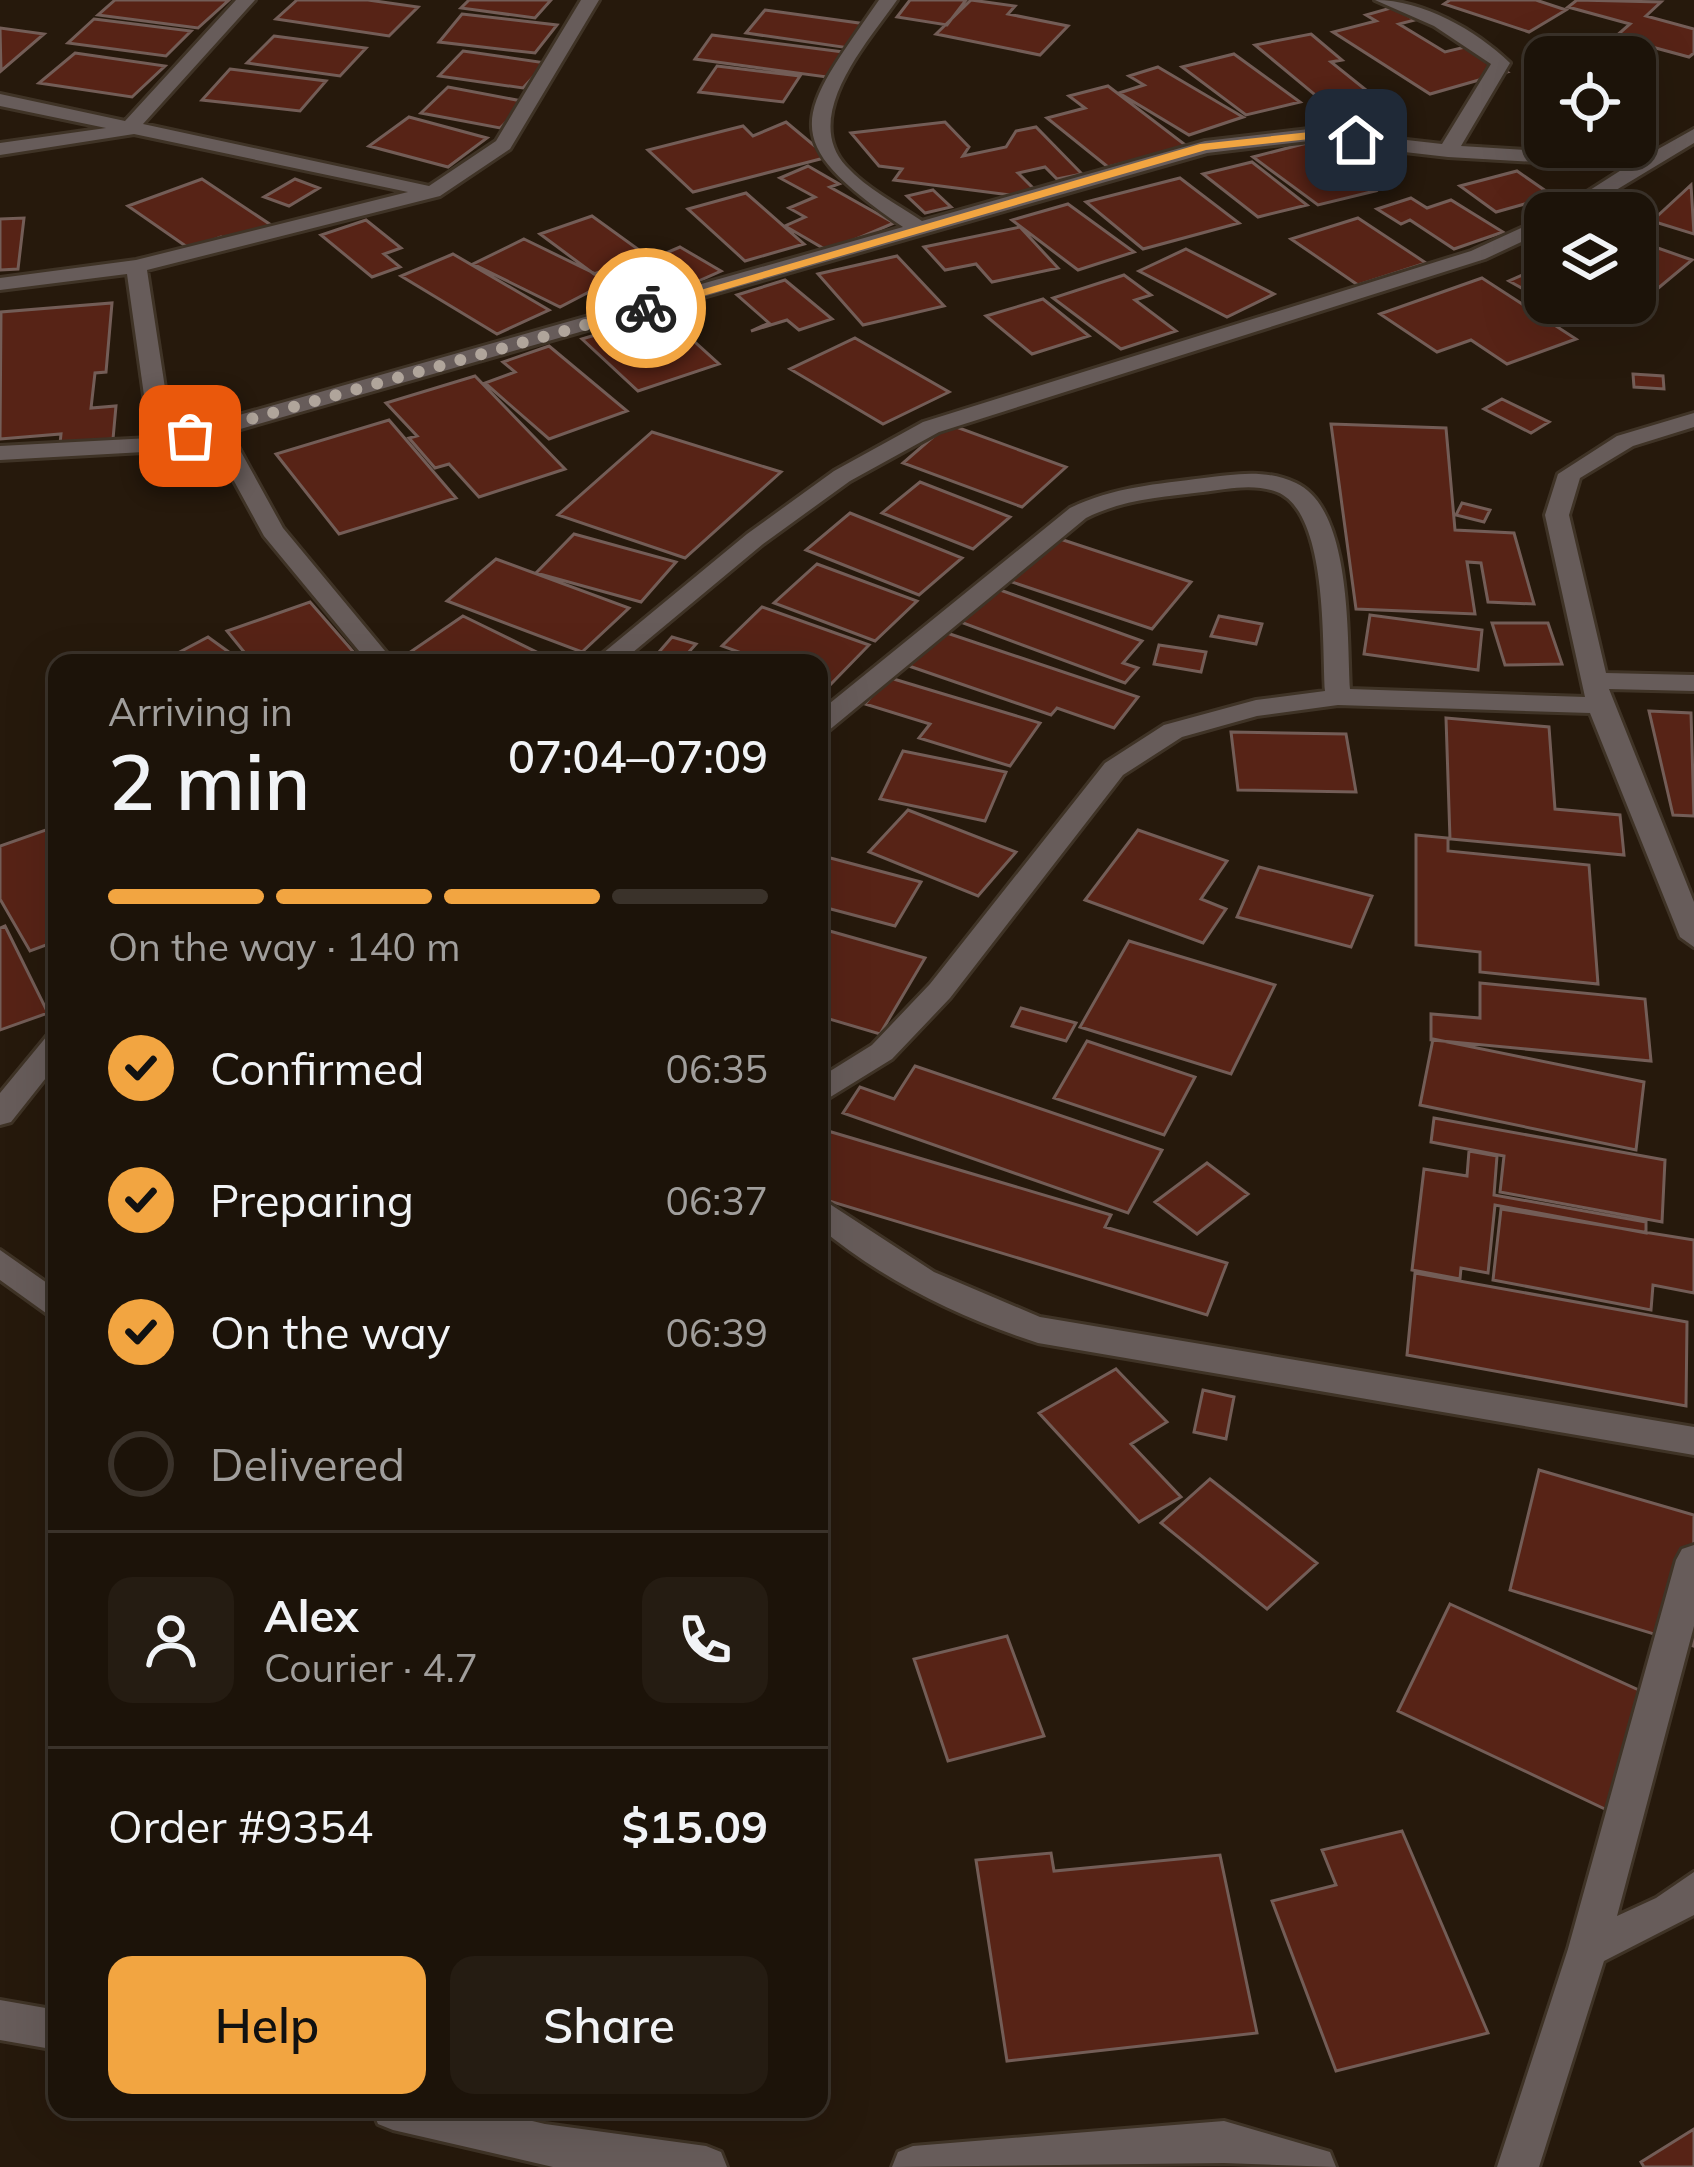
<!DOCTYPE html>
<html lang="en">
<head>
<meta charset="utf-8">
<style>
	body { margin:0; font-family:Mulish,sans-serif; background:#251c12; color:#f1f3f6; height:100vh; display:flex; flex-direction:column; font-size:45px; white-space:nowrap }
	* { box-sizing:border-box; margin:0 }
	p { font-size:39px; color:#a09e9c }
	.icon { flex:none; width:66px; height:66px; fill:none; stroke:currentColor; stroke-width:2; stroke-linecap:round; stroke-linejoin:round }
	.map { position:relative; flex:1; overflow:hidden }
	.details { position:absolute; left:48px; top:654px; width:780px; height:1464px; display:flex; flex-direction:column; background:#1c1309; border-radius:24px; box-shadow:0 12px 48px #0002,0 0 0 3px #3a322a }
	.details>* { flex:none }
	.buttons { position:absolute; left:1524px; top:36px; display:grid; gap:24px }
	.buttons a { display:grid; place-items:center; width:132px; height:132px; border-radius:24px; background:#1c1309; box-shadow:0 12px 48px #0002,0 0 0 3px #3a322a; font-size:60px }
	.pin { position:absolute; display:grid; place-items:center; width:102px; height:102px; color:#fff; margin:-51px; border-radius:24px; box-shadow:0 6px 18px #0006 }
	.courier { position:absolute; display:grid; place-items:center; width:120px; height:120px; margin:-60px; border:9px solid #f2a541; border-radius:50%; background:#fff; color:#222; box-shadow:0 3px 15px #0007 }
	.head em { font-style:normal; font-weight:600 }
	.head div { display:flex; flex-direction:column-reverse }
	.head { display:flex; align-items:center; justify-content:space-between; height:204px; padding:0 60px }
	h1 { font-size:78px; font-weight:600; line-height:90px }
	.bar { display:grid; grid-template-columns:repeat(4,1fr); gap:18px 12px; align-content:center; height:144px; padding:0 60px }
	.bar i { height:15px; border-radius:9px; background:#3a322a }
	.bar .selected { background:#f2a541 }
	.bar p { grid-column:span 4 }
	.line { display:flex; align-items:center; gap:30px; padding:0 60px; border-top:3px solid #3a322a }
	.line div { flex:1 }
	.round { display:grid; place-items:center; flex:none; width:126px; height:126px; border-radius:24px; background:#251c12 }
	ol { padding:0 60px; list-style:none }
	li { display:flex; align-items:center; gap:36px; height:132px }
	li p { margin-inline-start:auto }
	li .icon { padding:12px; border-radius:50%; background:#f2a541; color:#111; stroke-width:4 }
	li:last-child { color:#a09e9c }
	li i { width:66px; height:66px; border:6px solid #3a322a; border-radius:50% }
	.action { display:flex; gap:24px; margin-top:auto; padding:24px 60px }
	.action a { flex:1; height:138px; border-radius:24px; background:#f2a541; color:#111; font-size:48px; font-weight:600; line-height:138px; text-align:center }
	.action a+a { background:#251c12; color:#f1f3f6 }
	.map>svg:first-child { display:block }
</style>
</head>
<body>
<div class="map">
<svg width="1694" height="2167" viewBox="0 0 1694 2167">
	<rect width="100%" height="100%" fill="#26190c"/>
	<path fill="#572316" stroke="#735d57" stroke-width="3" d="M115,0H229L198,28L98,15Z
		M297,0H368L418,7L389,36L276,19Z
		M469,0H551L535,18L461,8Z
		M910,0H966L947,25L897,17Z
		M971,0L1015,6L1008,14L1068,26L1040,55L936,34Z
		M1450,0H1536L1566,10L1529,32L1444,4Z
		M1577,0L1661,2L1646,16L1694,29V53L1689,57L1615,37L1630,24L1568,7Z
		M1394,7L1415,20L1399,24L1445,52L1465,47L1507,72L1430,94L1333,32L1376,21L1366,15Z
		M765,10L866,24L849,48L746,33Z
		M462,14L557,25L535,53L439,42Z
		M94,19L191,31L166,56L68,43Z
		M0,28L44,34L1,71Z
		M1311,34L1342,60L1331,62L1371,94L1326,104L1255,45Z
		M712,35L851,53L834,78L695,59Z
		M274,36L366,48L340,76L247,63Z
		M463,51L546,63L523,88L439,76Z
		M75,53L165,66L132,97L39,83Z
		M1234,54L1300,102L1246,115L1182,67Z
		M717,66L800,76L783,102L699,92Z
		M1158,67L1243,117L1189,135L1119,93L1144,85L1129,76Z
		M230,69L326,81L300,111L202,100Z
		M1108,86L1188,147L1108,167L1047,118L1085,108L1069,96Z
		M448,87L527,102L500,128L421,113Z
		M409,117L487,138L448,167L369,146Z
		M786,122L828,157L693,192L648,150L743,126L753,136Z
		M945,122L969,147L963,156L1006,147L1016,131L1036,127L1082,174L1057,179L1045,167L1018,173L1032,187L1025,197L894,180L902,169L879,166L851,133Z
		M1307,143L1375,191L1318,205L1253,157Z
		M1252,162L1307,205L1258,217L1203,174Z
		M808,166L839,184L830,187L894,223L828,251L785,226L805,217L789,208L815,197L780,178Z
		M1517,171L1553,196L1496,212L1460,186Z
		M1180,178L1239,223L1143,249L1086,202Z
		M202,179L274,227L230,244L221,237L190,249L128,206Z
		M295,179L319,188L289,206L264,197Z
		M1691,185L1694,234L1652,221Z
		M933,190L951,207L925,213L907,196Z
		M746,193L804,244L745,261L688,209Z
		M1411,198L1427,208L1451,200L1503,232L1454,249L1410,220L1401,224L1377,209Z
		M1068,204L1134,252L1078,270L1012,220Z
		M592,216L646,255L594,274L540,234Z
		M24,218L18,269L0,270V219Z
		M1358,218L1426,263L1358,285L1291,239Z
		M366,220L401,248L384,254L400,267L372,277L321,235Z
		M1020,227L1058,268L992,282L976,264L945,270L924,247Z
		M524,239L610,281L560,307L473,264Z
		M1635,240L1692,260L1650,295L1635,290Z
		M680,247L721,271L644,305L603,280Z
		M1186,249L1274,294L1227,317L1139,271Z
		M453,254L549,310L497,334L401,276Z
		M897,256L944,306L863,325L818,274Z
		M1545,265L1543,300L1509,281Z
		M1124,275L1151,295L1135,300L1176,331L1121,349L1053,298Z
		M1482,278L1576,339L1507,364L1471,340L1437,352L1380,314Z
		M785,280L832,319L799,330L787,320L751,331L769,323L737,295Z
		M1043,299L1089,336L1032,354L986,316Z
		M112,303L106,372L95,373L91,408L116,406L113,439L60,444L61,434L0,439L1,312Z
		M1554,303H1621L1583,321Z
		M664,314L719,364L638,391L582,339Z
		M855,338L949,392L883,424L790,369Z
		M549,346L627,411L549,439L485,383L515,372L503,362Z
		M1633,374L1663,376L1664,389L1634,387Z
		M475,376L565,469L479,497L449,464L435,468L409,438L417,436L386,403Z
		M1502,399L1549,422L1531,433L1484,409Z
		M389,420L456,498L339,534L276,454Z
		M948,424L1066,467L1022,507L903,463Z
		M1331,424L1446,428L1455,530L1514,533L1534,604L1488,602L1481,563L1467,562L1475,614L1356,609Z
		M652,432L781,472L685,558L558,515Z
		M920,482L1010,517L973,549L882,513Z
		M1462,503L1490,510L1484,522L1456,515Z
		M850,513L962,558L919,595L806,550Z
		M574,534L676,562L641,602L536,573Z
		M1048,535L1191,582L1152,629L1006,580Z
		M496,559L629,608L582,652L447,601Z
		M817,564L917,601L875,641L774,603Z
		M989,586L1142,641L1123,663L1138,668L1125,683L955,620Z
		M310,602L363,663H253L227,631Z
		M762,607L869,645L830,685L819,681V663H769L722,646Z
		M1370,615L1482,630L1478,670L1364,654Z
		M463,616L559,663H415L403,657Z
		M1219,616L1262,624L1256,644L1211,636Z
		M1492,623H1548L1562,664L1505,665Z
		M938,630L1138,697L1114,728L1057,708L1051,715L906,665Z
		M208,637L237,658L192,663L178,653Z
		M672,637L696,644L679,663L653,659Z
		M1159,645L1206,652L1201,672L1154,664Z
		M887,677L1040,723L1010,766L919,738L930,724L865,704Z
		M1649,711L1691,713L1694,816L1673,815Z
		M1446,718L1549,727L1555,809L1620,815L1624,855L1450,839Z
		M1231,732L1346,734L1356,792L1238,790Z
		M903,751L1006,772L985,821L880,799Z
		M908,810L1016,852L978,896L869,852Z
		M57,826V941L30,951L0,899V846Z
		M1138,830L1227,861L1201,899L1226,909L1203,943L1085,900Z
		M1416,835L1448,838V851L1589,865L1598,984L1480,972V952L1416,945Z
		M819,855L921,882L895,926L827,908L819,921Z
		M1259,867L1372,896L1351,947L1237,917Z
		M5,926L48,1013L0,1030V928Z
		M819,928L925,958L880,1034L819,1016Z
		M1129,941L1275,985L1231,1074L1080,1027Z
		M1480,983L1645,999L1651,1061L1431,1040V1014L1480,1018Z
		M1021,1008L1076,1023L1066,1041L1012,1026Z
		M1433,1039L1644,1082L1636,1150L1420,1105Z
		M1087,1041L1195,1077L1164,1135L1054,1098Z
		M915,1066L1162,1150L1128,1213L843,1113L860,1087L894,1099Z
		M1434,1118L1665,1160L1662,1222L1500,1192L1504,1156L1431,1142Z
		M828,1131L1111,1215L1105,1227L1227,1263L1207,1315L819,1198V1147Z
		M1469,1151L1497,1156L1494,1195L1646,1222V1233L1495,1205L1488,1273L1461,1268L1460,1279L1412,1270L1424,1169L1467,1176Z
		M1207,1163L1248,1194L1197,1234L1155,1202Z
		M1501,1209L1694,1240V1293L1653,1285L1651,1310L1493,1280Z
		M1415,1273L1687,1322L1686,1406L1407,1355Z
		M1116,1369L1167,1422L1131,1444L1181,1497L1139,1522L1039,1413Z
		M1203,1390L1234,1397L1226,1439L1194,1432Z
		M1539,1470L1694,1515L1693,1646L1510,1590Z
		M1210,1479L1317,1563L1267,1609L1161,1523Z
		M1450,1604L1654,1697L1607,1810L1398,1711Z
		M1007,1636L1044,1736L948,1761L914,1659Z
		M1402,1831L1488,2033L1336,2071L1272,1901L1336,1885L1322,1850Z
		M1051,1853L1054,1871L1220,1855L1257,2033L1007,2061L976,1860Z
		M1694,2129V2167H1644L1641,2162Z"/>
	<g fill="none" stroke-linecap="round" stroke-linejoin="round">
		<defs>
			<path id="minor" d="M236,0H255L143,124L429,186L496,141L581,0H599L510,149L440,196L147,270L172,434L903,227C774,138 797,118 879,0H897C868,42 800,116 846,166C867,189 897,204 922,221L1205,141L1309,129L1442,144L1491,64L1434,26L1375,0C1423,0 1476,30 1510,63L1461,146L1644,157L1694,129V143L1578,213H1554L1626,167L1448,157L1309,141L1207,153L230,432L283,528L395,663H369L264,536L210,437L162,451L0,460V446L150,438L127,274L0,290V278L136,260L408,192L134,134L0,155V143L106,128L0,106V94L125,121Z
				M1545,217V231L1485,259L939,432L850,481L763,544L620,663H591L747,534L834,471L923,422L1471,251Z
				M1694,413V427L1633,446L1580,478L1569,515L1606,673L1694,675V691L1609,689L1694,902V947L1680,937L1590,713L1338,705L1257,716L1182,737L1123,775L950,998L892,1059L819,1104V1078L872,1045L930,984L1105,763L1164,725L1256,700L1325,691C1322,643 1328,512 1277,492C1254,483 1227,489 1203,492C1162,497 1124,499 1086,518L828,731L819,733V712L1070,508C1113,487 1158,484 1204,478C1235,474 1267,469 1296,483C1352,509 1347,636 1350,689L1585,697L1545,515L1558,474L1617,436Z
				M57,1033V1064L11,1122L0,1125V1093L47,1036Z
				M819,1197L934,1272L1040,1317L1694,1427V1455L1038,1343C958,1317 884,1281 819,1227Z
				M0,1250L57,1290V1321L0,1280Z
				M1694,1545V1626L1617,1916L1656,1898L1694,1872V1915L1604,1961L1539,2167H1497L1568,1949L1676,1560L1682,1549Z
				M0,2000L57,2010V2050L0,2040Z
				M372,2109H481L545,2124L706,2146L721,2152L727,2167H553L393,2130L378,2124Z
				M1224,2121L1330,2152L1336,2167L1224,2163L892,2167L898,2152L913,2146Z"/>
		</defs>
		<use href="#minor" stroke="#3f3326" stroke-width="6"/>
		<use href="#minor" fill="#675c5a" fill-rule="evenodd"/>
	</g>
	<path fill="#f2a541" d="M1310,132L1362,140L1310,139L1206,150L651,311L639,308L1200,144Z"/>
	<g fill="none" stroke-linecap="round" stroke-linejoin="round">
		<path stroke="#b0a59b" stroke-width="12" stroke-dasharray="0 21.6" d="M190,436L646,308"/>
	</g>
</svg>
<div class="buttons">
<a><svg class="icon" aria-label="locate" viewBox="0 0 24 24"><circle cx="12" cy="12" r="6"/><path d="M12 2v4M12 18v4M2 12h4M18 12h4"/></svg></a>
<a><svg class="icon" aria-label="layers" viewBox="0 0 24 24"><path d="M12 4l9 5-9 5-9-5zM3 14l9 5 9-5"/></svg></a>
</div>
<div class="pin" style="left:190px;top:436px;background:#ea580c"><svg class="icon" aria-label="bag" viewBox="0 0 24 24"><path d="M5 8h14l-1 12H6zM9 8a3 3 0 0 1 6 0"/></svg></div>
<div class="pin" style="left:1356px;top:140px;background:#1f2937"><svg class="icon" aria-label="home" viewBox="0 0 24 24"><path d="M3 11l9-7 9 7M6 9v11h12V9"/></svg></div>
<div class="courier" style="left:646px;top:308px"><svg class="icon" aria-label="bike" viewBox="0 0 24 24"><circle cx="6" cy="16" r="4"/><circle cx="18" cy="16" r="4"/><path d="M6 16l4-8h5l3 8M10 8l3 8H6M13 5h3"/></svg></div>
<section class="details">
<div class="head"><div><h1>2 min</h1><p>Arriving in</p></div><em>07:04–07:09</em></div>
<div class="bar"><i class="selected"></i><i class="selected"></i><i class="selected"></i><i></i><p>On the way · 140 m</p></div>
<ol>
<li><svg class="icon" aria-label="check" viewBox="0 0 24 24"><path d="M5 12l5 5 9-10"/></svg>Confirmed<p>06:35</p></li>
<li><svg class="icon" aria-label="check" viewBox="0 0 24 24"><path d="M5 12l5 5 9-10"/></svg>Preparing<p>06:37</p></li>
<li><svg class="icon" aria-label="check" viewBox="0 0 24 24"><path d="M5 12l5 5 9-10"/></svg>On the way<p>06:39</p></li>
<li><i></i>Delivered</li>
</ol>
<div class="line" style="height:216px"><a class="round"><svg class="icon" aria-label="person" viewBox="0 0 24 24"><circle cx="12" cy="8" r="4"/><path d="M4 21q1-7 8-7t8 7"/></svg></a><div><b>Alex</b><p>Courier · 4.7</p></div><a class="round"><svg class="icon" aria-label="phone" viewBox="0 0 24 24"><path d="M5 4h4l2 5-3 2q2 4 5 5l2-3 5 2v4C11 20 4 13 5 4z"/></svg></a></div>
<div class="line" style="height:156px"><div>Order #9354</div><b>$15.09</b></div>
<div class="action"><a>Help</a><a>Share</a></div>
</section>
</div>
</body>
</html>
